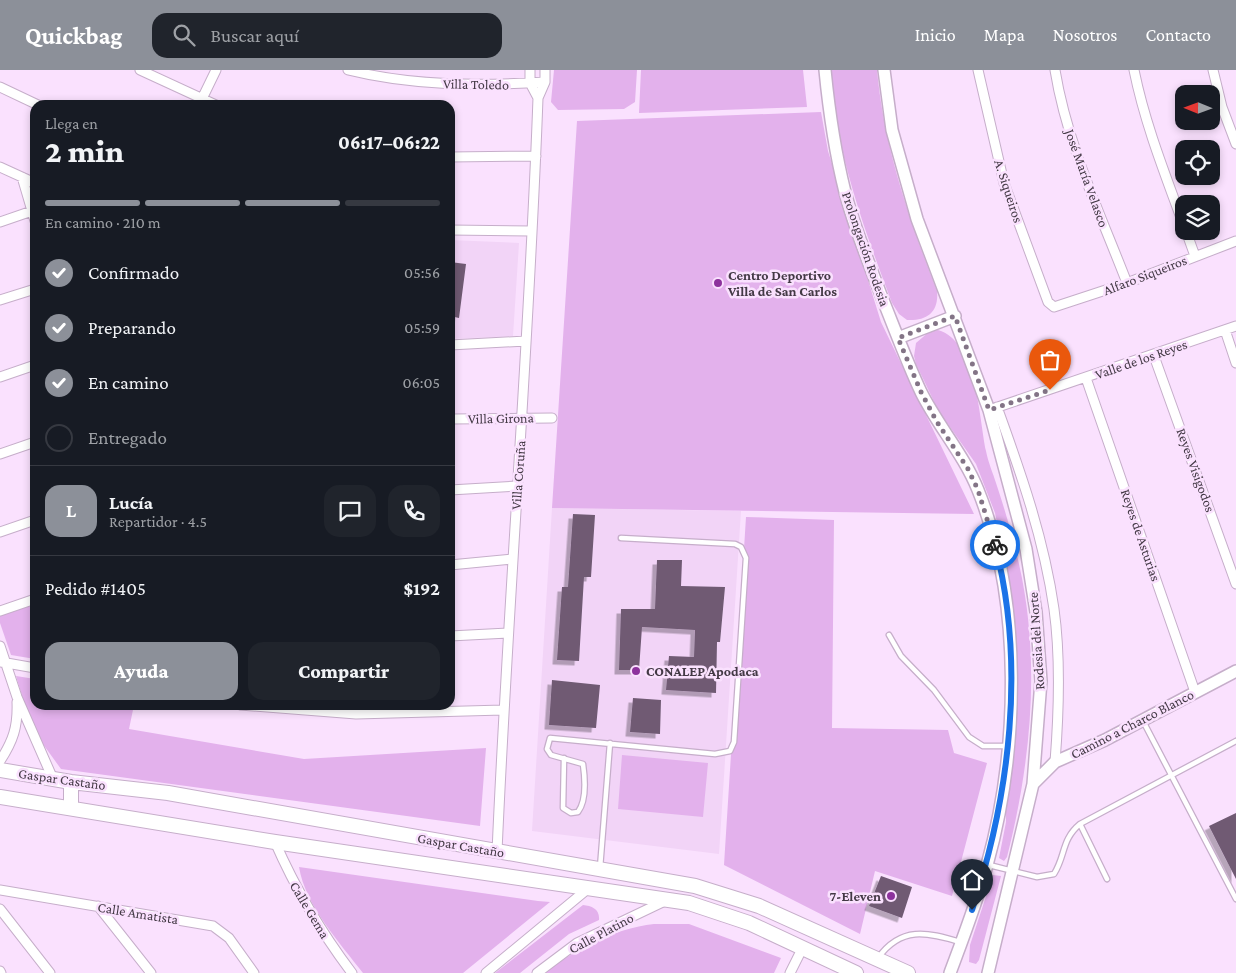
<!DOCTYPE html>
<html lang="es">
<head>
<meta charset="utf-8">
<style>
	body { margin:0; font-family:"Crimson Pro",serif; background:#20242c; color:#f1f3f6; height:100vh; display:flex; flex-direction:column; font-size:19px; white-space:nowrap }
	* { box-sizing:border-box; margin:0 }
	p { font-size:16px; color:#9ea1a6 }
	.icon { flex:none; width:28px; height:28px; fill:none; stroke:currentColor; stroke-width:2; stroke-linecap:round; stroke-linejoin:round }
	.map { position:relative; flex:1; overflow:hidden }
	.panel { position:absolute; left:30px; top:30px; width:425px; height:610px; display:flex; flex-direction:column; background:#171b24; border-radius:15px; box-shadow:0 2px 8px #0003 }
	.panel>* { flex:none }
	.needle { width:32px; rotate:271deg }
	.buttons { position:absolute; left:1175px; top:15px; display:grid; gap:10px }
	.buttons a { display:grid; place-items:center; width:45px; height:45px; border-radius:10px; background:#171b24; box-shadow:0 2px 8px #0003; font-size:25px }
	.pin { position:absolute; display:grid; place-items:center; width:42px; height:42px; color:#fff; margin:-51px -21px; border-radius:50% 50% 50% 0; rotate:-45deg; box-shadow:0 0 5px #0007 }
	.pin .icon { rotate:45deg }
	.courier { position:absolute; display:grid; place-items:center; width:50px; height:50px; margin:-25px; border:4px solid #1a73e8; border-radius:50%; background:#fff; color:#222; box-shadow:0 1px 6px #0007 }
	.head em { font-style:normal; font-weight:800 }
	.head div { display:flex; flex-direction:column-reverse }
	.head { display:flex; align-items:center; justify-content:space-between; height:85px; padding:0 15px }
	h1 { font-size:32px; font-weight:800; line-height:38px }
	.bar { display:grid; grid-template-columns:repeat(4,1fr); gap:8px 5px; align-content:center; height:60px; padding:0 15px }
	.bar i { height:6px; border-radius:4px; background:#363941 }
	.bar .current { background:#8c9099 }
	.bar p { grid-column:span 4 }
	.line { display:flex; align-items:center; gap:12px; padding:0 15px; border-top:1px solid #363941 }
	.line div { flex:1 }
	.round { display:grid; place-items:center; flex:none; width:52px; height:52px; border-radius:15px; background:#20242c }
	ol { padding:0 15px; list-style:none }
	li { display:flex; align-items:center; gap:15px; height:55px }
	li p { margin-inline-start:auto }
	li .icon { padding:5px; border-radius:50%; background:#8c9099; color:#fff; stroke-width:4 }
	li:last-child { color:#9ea1a6 }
	li i { width:28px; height:28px; border:2px solid #363941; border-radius:50% }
	.cta { display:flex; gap:10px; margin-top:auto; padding:10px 15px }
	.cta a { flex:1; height:58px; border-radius:15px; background:#8c9099; color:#fff; font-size:20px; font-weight:800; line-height:58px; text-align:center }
	.cta a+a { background:#20242c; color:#f1f3f6 }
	header { display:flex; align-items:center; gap:30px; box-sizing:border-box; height:70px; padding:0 25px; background:#8c9099; color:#fff }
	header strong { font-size:24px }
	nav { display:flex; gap:28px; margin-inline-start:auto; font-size:18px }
	.search { width:350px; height:45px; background:#20242c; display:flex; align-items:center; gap:12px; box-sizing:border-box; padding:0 18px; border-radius:15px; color:#9ea1a6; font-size:19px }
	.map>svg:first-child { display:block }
</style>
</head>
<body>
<header>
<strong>Quickbag</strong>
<div class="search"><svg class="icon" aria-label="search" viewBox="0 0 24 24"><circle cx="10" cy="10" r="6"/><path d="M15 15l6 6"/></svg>Buscar aquí</div>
<nav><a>Inicio</a><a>Mapa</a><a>Nosotros</a><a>Contacto</a></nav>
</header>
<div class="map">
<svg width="1236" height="903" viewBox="0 0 1236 903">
	<defs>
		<filter id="shadow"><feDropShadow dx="-4.5" dy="4.5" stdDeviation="0" flood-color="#0004"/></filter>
	</defs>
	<rect width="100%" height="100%" fill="#fae1fe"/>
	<path fill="#f2d4f7" d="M450,170L519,173L513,266L450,269Z
		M552,438L741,441L719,784L532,761Z"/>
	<path fill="#e3b1ec" d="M554,0H637L635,32L624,39L558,40L551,32Z
		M641,0H803L807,37L639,43Z
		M830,0H877C884,77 909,149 937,221C939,242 927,251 907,250L899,244L892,233C870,175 848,115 837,54C833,36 832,18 830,0Z
		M821,42L828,81L881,252L974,444L552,438L577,51Z
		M938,260C977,271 979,348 986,381C988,392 993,403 996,413C1005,440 1013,467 1019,494C1041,591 1031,692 1007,787L1004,791L999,788L1006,752V738L1015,677L1016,594L1006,498L995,443L976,394L938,340L916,294L914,286L916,273L930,261Z
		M746,447L834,450L832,658L948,660L954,683L987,693L952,826L875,801L860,864L724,795Z
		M35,534V589L11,585L0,553V545Z
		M16,606L35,609V635H134L129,659L304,689L486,678L480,756L61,699L32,659Z
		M622,685L708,693L703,747L618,739Z
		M299,797L538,831L550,832L463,903H363C340,873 305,835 299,797Z
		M993,805L1001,806L979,890L976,894L969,892L970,875Z
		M583,835C592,836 600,839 599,850L569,864L520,903H495Z
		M654,854H689L781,888L774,903H545C577,878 613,859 654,854Z"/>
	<path fill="#6f5a73" filter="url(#shadow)" d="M450,192L466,194L459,248L450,246Z
		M573,444L595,445L591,507H584L579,591L557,590L562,517H568Z
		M657,490H682L681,516L725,517L720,572H717L716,623L666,620L669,586L694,587L695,560L642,557L639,600H619L621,539H655Z
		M552,610L600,615L596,658L549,655Z
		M633,628L661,630L660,664L630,662Z
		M1236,743V809L1209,756Z
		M881,806L912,817L902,848L869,836Z"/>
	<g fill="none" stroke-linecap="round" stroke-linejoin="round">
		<defs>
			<path id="service" d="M889,565L901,586L934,620L969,667L983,676H1007
				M1143,651L1236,829
				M564,688L563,738L571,743L578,742C587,730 585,708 583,694L551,685L547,679L550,668L715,684L730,681L734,672L746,488L741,477L735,474L621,468
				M1080,754L1107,809
				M989,795L1037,807L1054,804C1066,785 1061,770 1080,754L1236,671
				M600,798L610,673
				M878,888C901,856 927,862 960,872"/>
			<path id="minor" d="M140,0L216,35
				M348,0C412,16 479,16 545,12
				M530,0V13L538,28
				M978,0L1004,113L1048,232L1054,237L1127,213L1236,171
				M1055,0C1067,74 1100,143 1127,213
				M1134,0C1145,54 1165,104 1184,156
				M1213,0L1222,37L1236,74
				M0,17L38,35
				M199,35L216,0
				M450,87L536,86
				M0,97L35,113
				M22,107L35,151
				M0,152L32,141
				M450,160L531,161
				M1186,161L1195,186
				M0,230L35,219
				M1225,260L1236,293
				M450,275L526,271
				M1154,286L1236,514
				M0,307L35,295
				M1086,308L1195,622
				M997,337C1021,403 1044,469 1054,539C1061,589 1059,641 1055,692
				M992,339L1236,256
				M450,349L552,348
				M0,384L35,372
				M450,420L517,416
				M0,462L35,450
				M450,495L513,489
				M0,541L35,529
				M450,566L508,563
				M0,576L17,627L53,709
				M1,592L35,598
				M240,635L356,644L503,640
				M0,691C13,671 18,657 17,632
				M275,772C296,820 321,862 352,903
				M497,782C508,530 529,279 538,28L545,12V0
				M0,820L213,856L229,868L254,903
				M98,836L151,903
				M0,839L50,903
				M0,901L1,903
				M486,903L590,817
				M537,903L577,873L667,830
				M790,903L803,877"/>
			<path id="tertiary" d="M825,0C829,41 835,82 845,122C854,157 868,191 881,225C894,257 906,290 921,322C938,356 964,385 978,420C1023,532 1019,680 987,795C977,832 963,868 950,903
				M884,0L892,60L917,149L989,340L1026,479L1036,542L1041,611L1033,714L988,903
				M898,268L955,246
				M1033,714L1055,692L1105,670L1236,601"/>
			<path id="secondary" d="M0,700L71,712L168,723L695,816L759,836L908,903
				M0,727L275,772L689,833L749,853L856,903
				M71,738V712"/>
		</defs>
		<use href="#service" stroke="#c6aeca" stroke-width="7"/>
		<use href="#minor" stroke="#c6aeca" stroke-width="11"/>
		<use href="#tertiary" stroke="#c6aeca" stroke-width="14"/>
		<use href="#secondary" stroke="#c6aeca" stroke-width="16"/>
		<use href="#service" stroke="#fff" stroke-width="4.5"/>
		<use href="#minor" stroke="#fff" stroke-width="9"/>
		<use href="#tertiary" stroke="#fff" stroke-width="11"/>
		<use href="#secondary" stroke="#fff" stroke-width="14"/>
	</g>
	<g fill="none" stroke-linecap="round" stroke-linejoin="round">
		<path stroke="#837486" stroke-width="5" stroke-dasharray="0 9" d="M995,475L978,420L968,399L937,352L921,322L898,268L955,246L989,340L1050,320"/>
		<path stroke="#1a73e8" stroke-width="6" d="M972,840C1010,725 1026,594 995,475"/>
	</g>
	<g fill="#8d329d" stroke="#fae1fe" stroke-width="2">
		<circle cx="718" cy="213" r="5"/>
		<circle cx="636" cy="601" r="5"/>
		<circle cx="891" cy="826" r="5"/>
	</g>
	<g text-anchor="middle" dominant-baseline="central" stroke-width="5" stroke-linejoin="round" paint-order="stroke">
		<g font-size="14" fill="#433945" stroke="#fae1fe">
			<text transform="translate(476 14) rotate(1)">Villa Toledo</text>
			<text transform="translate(1087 108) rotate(70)">José María Velasco</text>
			<text transform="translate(1009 121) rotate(72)">A. Siqueiros</text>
			<text transform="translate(866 179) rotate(71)">Prolongación Rodesia</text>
			<text transform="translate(1145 205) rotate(-21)">Alfaro Siqueiros</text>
			<text transform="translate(1141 289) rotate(-19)">Valle de los Reyes</text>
			<text transform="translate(501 348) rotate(-1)">Villa Girona</text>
			<text transform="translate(1196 400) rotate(70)">Reyes Visigodos</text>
			<text transform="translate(518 405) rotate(-86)">Villa Coruña</text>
			<text transform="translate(1141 465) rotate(71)">Reyes de Asturias</text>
			<text transform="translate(1036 571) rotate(-94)">Rodesia del Norte</text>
			<text transform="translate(1132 654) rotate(-27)">Camino a Charco Blanco</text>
			<text transform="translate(62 709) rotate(8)">Gaspar Castaño</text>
			<text transform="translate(461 775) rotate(10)">Gaspar Castaño</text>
			<text transform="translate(310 840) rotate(59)">Calle Gema</text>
			<text transform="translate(138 843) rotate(9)">Calle Amatista</text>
			<text transform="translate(601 863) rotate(-28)">Calle Platino</text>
		</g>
		<g font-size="14" font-weight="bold" fill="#433945" stroke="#fae1fe" text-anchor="start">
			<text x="728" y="205">Centro Deportivo<tspan x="728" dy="16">Villa de San Carlos</tspan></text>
			<text x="646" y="601">CONALEP Apodaca</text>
			<text x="881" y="826" text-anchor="end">7-Eleven</text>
		</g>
	</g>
</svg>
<div class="buttons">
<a><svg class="needle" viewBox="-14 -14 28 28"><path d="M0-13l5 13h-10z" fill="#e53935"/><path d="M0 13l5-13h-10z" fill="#9ea1a6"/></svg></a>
<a><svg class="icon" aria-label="locate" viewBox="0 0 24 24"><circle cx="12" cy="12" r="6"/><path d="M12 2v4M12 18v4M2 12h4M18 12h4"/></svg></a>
<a><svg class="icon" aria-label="layers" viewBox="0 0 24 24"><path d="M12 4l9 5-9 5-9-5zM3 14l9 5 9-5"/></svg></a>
</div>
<div class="pin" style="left:1050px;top:320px;background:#ea580c"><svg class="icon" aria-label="bag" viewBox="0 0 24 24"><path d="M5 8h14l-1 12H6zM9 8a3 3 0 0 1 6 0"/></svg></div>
<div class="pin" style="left:972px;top:840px;background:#1f2937"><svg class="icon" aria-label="home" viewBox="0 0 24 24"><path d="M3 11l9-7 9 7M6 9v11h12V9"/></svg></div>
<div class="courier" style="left:995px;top:475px"><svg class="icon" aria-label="bike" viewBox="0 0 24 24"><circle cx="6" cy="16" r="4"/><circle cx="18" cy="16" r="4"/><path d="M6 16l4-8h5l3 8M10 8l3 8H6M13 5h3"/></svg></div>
<section class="panel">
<div class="head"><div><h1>2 min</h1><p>Llega en</p></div><em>06:17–06:22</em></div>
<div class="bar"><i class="current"></i><i class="current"></i><i class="current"></i><i></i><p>En camino · 210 m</p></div>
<ol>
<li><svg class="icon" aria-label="check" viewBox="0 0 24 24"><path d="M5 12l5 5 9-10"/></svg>Confirmado<p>05:56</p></li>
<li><svg class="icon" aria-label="check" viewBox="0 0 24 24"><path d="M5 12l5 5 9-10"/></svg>Preparando<p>05:59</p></li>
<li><svg class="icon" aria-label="check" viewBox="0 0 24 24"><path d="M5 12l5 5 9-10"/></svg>En camino<p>06:05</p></li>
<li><i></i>Entregado</li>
</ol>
<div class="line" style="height:90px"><b class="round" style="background:#8c9099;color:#fff">L</b><div><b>Lucía</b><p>Repartidor · 4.5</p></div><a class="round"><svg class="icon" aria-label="chat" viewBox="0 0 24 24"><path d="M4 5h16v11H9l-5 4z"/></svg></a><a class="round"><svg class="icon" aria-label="phone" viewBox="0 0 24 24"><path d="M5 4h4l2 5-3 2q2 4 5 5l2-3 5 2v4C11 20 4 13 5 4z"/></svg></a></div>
<div class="line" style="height:65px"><div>Pedido #1405</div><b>$192</b></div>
<div class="cta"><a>Ayuda</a><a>Compartir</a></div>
</section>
</div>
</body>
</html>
